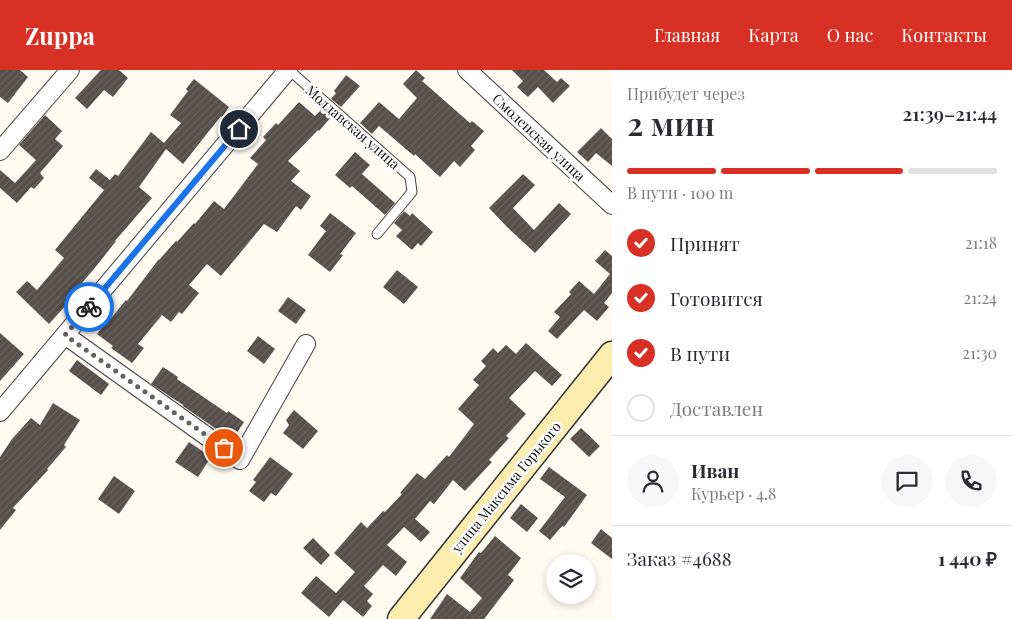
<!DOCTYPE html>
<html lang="ru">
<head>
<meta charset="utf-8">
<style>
	body { margin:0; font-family:"Playfair Display",serif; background:#f7f7f7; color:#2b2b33; height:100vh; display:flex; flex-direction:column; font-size:19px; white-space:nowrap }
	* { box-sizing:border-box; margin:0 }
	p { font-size:16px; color:#7c7c81 }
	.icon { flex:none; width:28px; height:28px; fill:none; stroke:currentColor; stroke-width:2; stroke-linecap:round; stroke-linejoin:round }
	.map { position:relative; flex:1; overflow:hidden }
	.sheet { display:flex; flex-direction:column; background:#fff; width:400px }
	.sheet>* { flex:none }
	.fabs { position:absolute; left:546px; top:484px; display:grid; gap:10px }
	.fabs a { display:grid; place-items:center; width:50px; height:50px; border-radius:50%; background:#fff; box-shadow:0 2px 8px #0003; font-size:25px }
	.pin { position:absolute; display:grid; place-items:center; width:42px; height:42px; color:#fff; margin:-21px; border:2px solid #fff; border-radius:50%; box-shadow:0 1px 5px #0007 }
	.courier { position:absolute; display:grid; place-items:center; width:50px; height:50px; margin:-25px; border:4px solid #1a73e8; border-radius:50%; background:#fff; color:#222; box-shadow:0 1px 6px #0007 }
	.summary em { font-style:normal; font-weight:600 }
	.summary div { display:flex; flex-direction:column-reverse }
	.summary { display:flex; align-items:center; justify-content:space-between; height:85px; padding:0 15px }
	h1 { font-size:32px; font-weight:600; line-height:38px }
	.bar { display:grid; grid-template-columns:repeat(4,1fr); gap:8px 5px; align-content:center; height:60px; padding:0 15px }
	.bar i { height:6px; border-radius:4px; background:#e1e1e2 }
	.bar .active { background:#d93025 }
	.bar p { grid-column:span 4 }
	.line { display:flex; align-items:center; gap:12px; padding:0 15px; border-top:1px solid #e1e1e2 }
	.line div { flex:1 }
	.round { display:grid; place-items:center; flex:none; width:52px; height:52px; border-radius:26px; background:#f7f7f7 }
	ol { padding:0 15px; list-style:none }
	li { display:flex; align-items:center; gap:15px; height:55px }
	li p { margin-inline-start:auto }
	li .icon { padding:5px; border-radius:50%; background:#d93025; color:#fff; stroke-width:4 }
	li:last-child { color:#7c7c81 }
	li i { width:28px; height:28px; border:2px solid #e1e1e2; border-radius:50% }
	header { display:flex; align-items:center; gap:30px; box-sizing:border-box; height:70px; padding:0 25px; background:#d93025; color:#fff }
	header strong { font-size:24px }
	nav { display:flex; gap:28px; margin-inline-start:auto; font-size:18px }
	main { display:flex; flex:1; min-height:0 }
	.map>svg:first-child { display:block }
</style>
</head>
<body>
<header>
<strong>Zuppa</strong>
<nav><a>Главная</a><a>Карта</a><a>О нас</a><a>Контакты</a></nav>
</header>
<main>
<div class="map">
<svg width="612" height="549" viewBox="0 0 612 549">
	<defs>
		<pattern id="building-hatch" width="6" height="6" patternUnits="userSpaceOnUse" patternTransform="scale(1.25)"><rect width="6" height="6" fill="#574f4b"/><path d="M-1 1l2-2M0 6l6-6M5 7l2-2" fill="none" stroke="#6a6461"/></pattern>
	</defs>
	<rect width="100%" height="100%" fill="#fffbf1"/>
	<path fill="url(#building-hatch)" d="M0,0H20L28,7L8,33L0,27Z
		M101,0H119L128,8L113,27L104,20L87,39L75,28Z
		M416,0L425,8L422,11L470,53L472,51L484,61L471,76L475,80L460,97L454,91L440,107L415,84L414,86L379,56L372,64L360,53L379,32L399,49L417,28L403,14Z
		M512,0H544L557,12L561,8L570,16L553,33L538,17L528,27L517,17L523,11Z
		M346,5L360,16L341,37L331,29L336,23L334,21Z
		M194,9L229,37L222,47L221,46L183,94L166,79L139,117L152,128L115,171H116L94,199L74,222L76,224L49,254L16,222L27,211L37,220L64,188L55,180L104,120L89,108L96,99L110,110L115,104L118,106L151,62L164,73L181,53L170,45L188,21L186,19Z
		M299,32L315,46L323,38L332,46L319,61L318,60L288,91L300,101L291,111L311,126L301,140L296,136L277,162L264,154L221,206L207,194L189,215L199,223L182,244L179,242L171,252L162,245L138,274L144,278L132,293L111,278L113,276L97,264L107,251L108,252L126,230L127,231L159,189V190L176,171L177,172L194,153L195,154L214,131L224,139L258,94L250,88L266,70L263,67L276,53L278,55Z
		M45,45L62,61L55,69L63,76L40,103L44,108L34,119L31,117L17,133L0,118V100L15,113L36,90L19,75Z
		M601,58L612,69V96L596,83L588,92L577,82Z
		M355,82L370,95L362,104L395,133L385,145L352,116L350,118L335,105Z
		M523,104L535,115L513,138L534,160L559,133L571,144L535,183L507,157L489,138Z
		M404,141L410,146L412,143L433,162L421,176L418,173L412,180L396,166L402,160L394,153Z
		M330,143L356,163L340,184L343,185L330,202L308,185L326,161L320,156Z
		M605,180L612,186V223L604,233L609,237L597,251L584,240L557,269L548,261L560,247L554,242L571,224L569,222L579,211L594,224L610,204L595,191Z
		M397,200L418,217L404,234L383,217Z
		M288,227L306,240L296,254L278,241Z
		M0,263L24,284L0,311Z
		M258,266L275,279L264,294L247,281Z
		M526,273L562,305L552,316L535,301L509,328L526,344L506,366L509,368L489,390L492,392L465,421L453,410L434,434L430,431L415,449L430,462L421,472L404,457L387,475L407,492L396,506L383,495L364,516L373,524L367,531L372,536L363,547L343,530L329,547L301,523L316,506L336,523L355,502L334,483L361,452L367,458L383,441L385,442L402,424L400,423L417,403L425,409L447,385L449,387L474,354L458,339L479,315L473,310L486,296L481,291L493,278L498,283L506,275L516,284Z
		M77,290L109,314L101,325L69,301Z
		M163,297L178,307L177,309L227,343L228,341L244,352L232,370L183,336V335L151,314Z
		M53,333L80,350L64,375L66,377L47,399L48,400L13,438L16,440L0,460V387L12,369L31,348L40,355Z
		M294,340L318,361L303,379L283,363L289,355L286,350Z
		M581,358L600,376L589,387L570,369Z
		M189,372L211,387L198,407L175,392Z
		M270,387L293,404L276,426L271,423L264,432L249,421L256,412L253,410Z
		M549,397L587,425L564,457L562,456L550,470L539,461L565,427L540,409Z
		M114,406L135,421L119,444L98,429Z
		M521,434L538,448L527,462L510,448Z
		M601,459L612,468V489L591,473Z
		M495,466L521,488L508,505L514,510L484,549H430L447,524L470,542L482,528L460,508L479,482L481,483Z
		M313,468L330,485L321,495L303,478Z"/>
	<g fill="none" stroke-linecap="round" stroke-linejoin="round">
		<defs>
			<path id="service" d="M289,0L410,107L412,122L377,164"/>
			<path id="minor" d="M467,0L612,135
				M0,81L70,0
				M65,265L240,390L306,274
				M0,342L288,0"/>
			<path id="secondary" d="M401,549L612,285"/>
		</defs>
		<use href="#service" stroke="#424242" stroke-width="11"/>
		<use href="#minor" stroke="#424242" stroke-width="20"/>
		<use href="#secondary" stroke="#313131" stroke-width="29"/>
		<use href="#service" stroke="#fff" stroke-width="9"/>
		<use href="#minor" stroke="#fff" stroke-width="18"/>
		<use href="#secondary" stroke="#fcedae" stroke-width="26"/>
	</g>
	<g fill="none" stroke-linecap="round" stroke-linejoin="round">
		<path stroke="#63625e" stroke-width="5" stroke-dasharray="0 9" d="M89,237L65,265L224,378"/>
		<path stroke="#1a73e8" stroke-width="6" d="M89,237L239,59"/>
	</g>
	<g text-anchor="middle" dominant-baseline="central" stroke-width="5" stroke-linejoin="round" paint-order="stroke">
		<g font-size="14" fill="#0f0f0f" stroke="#fff">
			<text transform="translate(353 57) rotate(41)">Молдавская улица</text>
			<text transform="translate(539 67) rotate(43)">Смоленская улица</text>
			<text transform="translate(506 417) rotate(-51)">улица Максима Горького</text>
		</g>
	</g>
</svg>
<div class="fabs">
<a><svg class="icon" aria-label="layers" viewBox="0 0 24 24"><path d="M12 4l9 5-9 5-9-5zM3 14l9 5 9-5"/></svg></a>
</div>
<div class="pin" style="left:224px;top:378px;background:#ea580c"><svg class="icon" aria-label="bag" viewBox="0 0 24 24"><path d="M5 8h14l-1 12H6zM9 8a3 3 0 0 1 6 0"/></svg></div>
<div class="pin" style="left:239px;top:59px;background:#1f2937"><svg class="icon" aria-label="home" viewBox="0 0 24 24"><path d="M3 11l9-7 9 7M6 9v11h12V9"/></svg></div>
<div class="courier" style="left:89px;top:237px"><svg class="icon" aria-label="bike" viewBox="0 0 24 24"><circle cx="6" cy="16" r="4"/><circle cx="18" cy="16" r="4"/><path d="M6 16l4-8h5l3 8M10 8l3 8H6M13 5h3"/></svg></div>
</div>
<section class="sheet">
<div class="summary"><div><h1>2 мин</h1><p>Прибудет через</p></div><em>21:39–21:44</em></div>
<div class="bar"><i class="active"></i><i class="active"></i><i class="active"></i><i></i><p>В пути · 100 m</p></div>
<ol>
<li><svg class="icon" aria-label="check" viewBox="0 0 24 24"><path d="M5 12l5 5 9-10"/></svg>Принят<p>21:18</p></li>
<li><svg class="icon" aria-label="check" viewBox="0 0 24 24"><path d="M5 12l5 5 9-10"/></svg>Готовится<p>21:24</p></li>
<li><svg class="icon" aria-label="check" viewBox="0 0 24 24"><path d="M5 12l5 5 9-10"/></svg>В пути<p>21:30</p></li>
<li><i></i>Доставлен</li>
</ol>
<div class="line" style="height:90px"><a class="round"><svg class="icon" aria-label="person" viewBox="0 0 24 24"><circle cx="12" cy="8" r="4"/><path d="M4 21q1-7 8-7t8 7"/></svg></a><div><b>Иван</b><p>Курьер · 4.8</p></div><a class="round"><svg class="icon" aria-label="chat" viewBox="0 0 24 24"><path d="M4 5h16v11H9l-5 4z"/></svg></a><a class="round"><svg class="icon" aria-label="phone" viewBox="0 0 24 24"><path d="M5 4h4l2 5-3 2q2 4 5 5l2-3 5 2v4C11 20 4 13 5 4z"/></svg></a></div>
<div class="line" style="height:65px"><div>Заказ #4688</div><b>1 440 ₽</b></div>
</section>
</main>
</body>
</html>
